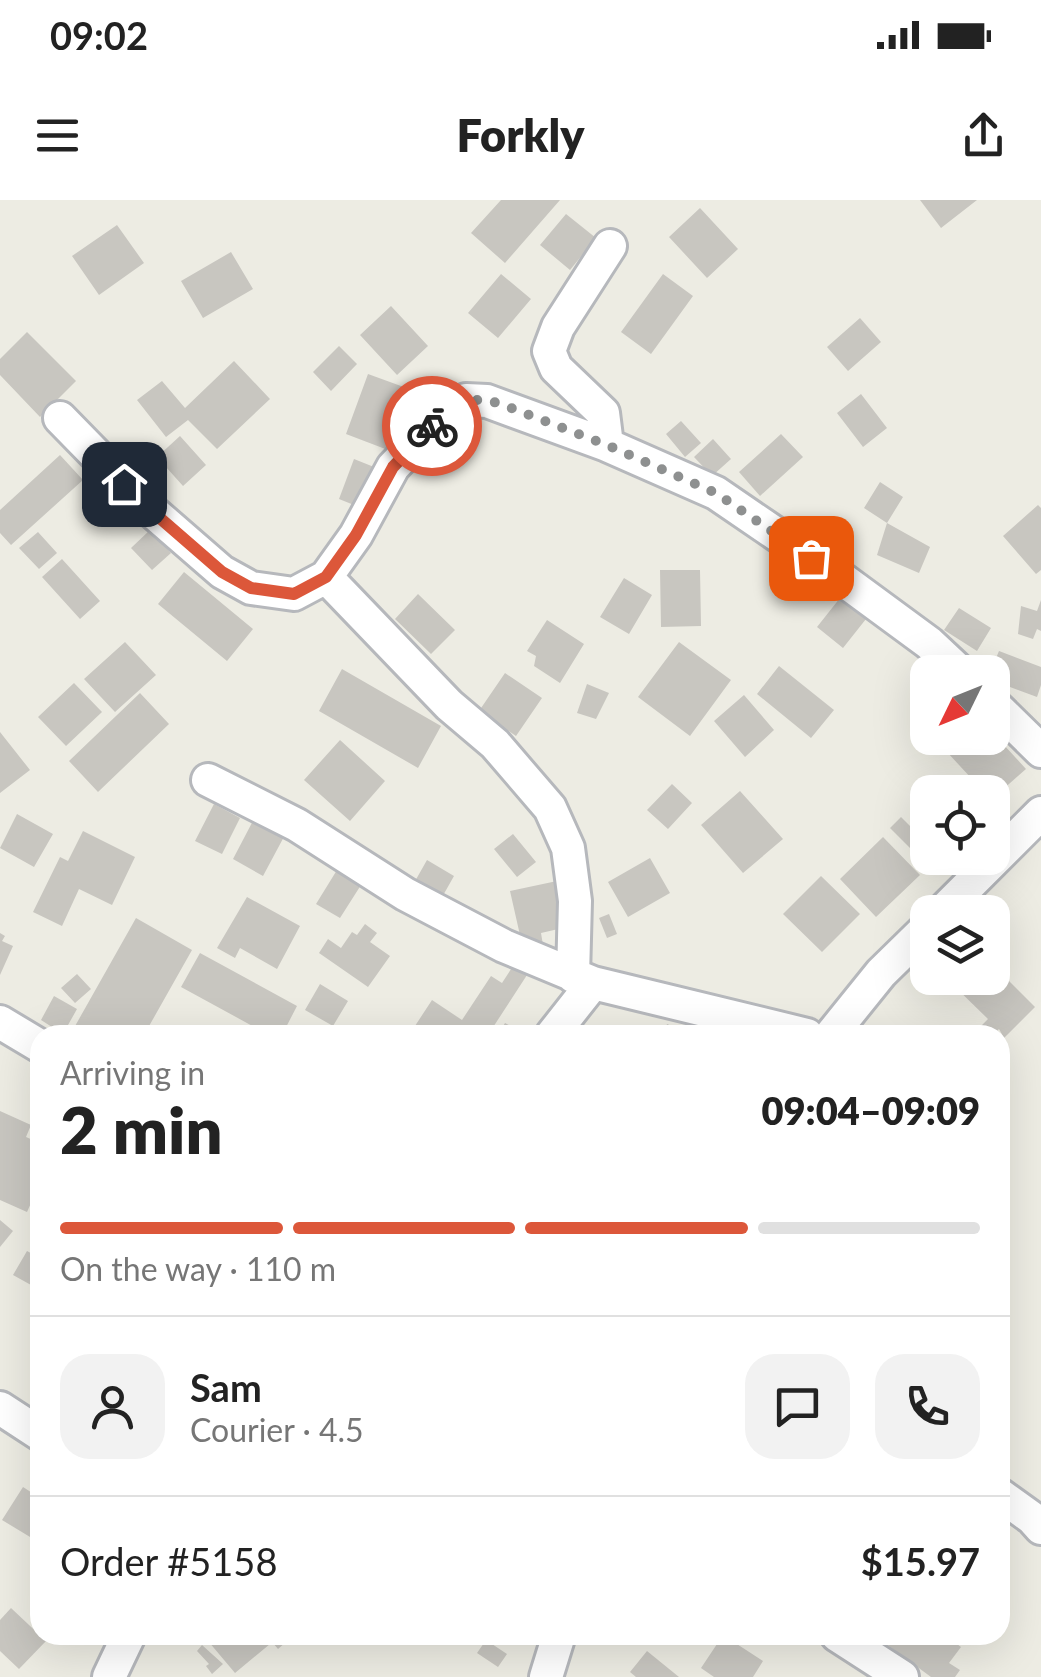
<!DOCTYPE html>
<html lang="en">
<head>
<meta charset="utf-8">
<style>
	body { margin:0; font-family:Lato,sans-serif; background:#f2f2f2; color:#222; height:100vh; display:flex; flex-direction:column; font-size:38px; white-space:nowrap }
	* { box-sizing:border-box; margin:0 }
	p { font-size:32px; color:#767676 }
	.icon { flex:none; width:55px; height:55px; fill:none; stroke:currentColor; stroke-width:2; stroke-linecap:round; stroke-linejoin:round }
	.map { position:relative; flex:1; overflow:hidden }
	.panel { position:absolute; left:30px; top:825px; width:980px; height:620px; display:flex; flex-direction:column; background:#fff; border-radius:30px; box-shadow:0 10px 40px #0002 }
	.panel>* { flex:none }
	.needle { width:65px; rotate:227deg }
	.controls { position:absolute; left:910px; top:455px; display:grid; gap:20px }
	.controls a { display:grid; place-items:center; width:100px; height:100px; border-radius:20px; background:#fff; box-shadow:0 10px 40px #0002; font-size:50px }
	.pin { position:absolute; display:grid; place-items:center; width:85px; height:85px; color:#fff; margin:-42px; border-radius:20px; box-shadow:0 5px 15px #0006 }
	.courier { position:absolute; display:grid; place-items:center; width:100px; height:100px; margin:-50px; border:8px solid #dc573a; border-radius:50%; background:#fff; color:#222; box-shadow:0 2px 12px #0007 }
	.head em { font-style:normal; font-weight:800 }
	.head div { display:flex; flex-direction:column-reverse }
	.head { display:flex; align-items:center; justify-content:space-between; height:170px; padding:0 30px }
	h1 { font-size:65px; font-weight:800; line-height:75px }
	.bar { display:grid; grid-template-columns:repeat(4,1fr); gap:15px 10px; align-content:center; height:120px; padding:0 30px }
	.bar i { height:12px; border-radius:8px; background:#e0e0e0 }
	.bar .on { background:#dc573a }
	.bar p { grid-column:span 4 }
	.line { display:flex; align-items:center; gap:25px; padding:0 30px; border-top:2px solid #e0e0e0 }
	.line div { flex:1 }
	.round { display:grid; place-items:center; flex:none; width:105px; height:105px; border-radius:30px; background:#f2f2f2 }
	.status { display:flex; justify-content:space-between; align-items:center; height:70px; padding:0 50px; background:#fff; direction:ltr }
	.status svg { height:28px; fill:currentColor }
	header { display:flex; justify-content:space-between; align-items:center; height:130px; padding:0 30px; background:#fff; font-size:45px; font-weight:800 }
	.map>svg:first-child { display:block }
</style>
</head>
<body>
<div class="status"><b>09:02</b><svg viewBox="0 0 49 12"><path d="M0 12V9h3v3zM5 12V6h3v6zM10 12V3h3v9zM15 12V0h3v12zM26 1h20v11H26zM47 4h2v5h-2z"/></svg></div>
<header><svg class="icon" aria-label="menu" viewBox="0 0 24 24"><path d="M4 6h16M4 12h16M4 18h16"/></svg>Forkly<svg class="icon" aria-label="share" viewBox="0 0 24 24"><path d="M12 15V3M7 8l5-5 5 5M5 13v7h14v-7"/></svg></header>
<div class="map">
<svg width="1041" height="1477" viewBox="0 0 1041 1477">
	<rect width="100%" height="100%" fill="#edece3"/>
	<path fill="#c8c6c0" d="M501,0H560L505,63L471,33Z
		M920,0H977L941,28Z
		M700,8L738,49L707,78L669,37Z
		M566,14L596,38L570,70L540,45Z
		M117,25L144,63L99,95L72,56Z
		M231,52L253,89L203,118L181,81Z
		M501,74L531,99L498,138L468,113Z
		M663,74L693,96L651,154L621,132Z
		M391,106L428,146L397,175L360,135Z
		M860,118L881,142L848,171L827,147Z
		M27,132L76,181L40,217L0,175V159Z
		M339,146L357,164L331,191L313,172Z
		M234,161L270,199L217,249L188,220L166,237L137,200L162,181L185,208Z
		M368,174L423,194L401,255L346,234Z
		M861,194L887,228L863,247L837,213Z
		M681,221L701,243L685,257L666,234Z
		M781,234L803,257L760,296L739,272Z
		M180,236L206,265L183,286L157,257Z
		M713,239L731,259L712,276L694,257Z
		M60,255L83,280L11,345L0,333V310Z
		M354,259L384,271L369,311L339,299Z
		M880,282L903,297L887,323L864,308Z
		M1038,305L1041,308V370L1036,374L1003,336Z
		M887,323L930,347L919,373L877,355Z
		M150,330L171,353L152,370L131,348Z
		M38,332L57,353L39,369L19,348Z
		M62,359L100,401L80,419L42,377Z
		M660,370H700L701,426L661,427Z
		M184,372L253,429L227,461L158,404Z
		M624,378L652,395L629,434L600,417Z
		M418,394L455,430L431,454L395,419Z
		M840,398L866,419L843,448L817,427Z
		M1041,400V431L1037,429L1033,439L1018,434L1021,406L1037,411Z
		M959,408L991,428L977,451L944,430Z
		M547,420L584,444L560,483L534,466L536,456L527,451Z
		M125,442L156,475L115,512L84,479Z
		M679,442L731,480L690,536L638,497Z
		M999,451L1041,467V485L1037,497L1002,484L1005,476L991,470Z
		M779,466L834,510L811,538L757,494Z
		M342,469L441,526L418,568L319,511Z
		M505,473L542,498L516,536L479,511Z
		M74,483L102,512L66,546L38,517Z
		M587,484L609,493L596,519L577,513Z
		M140,493L169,524L98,592L69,561Z
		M744,495L774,530L745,557L714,521Z
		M0,532L30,570L0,593Z
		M992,532L1026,569L992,599V592H984L947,552L963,538H992Z
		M340,540L385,581L350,621L304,580Z
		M672,584L692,603L668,629L647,610Z
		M740,591L783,639L743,673L701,625Z
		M214,604L240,618L222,654L195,641Z
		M17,614L53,634L34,667L0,648Z
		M255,617L286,633L263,676L233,659Z
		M901,617L928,644V652L921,659L890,628Z
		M83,631L135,657L112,705L79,689L62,726L33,712L60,657L68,661Z
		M513,634L536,662L517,677L494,649Z
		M883,637L920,675L876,717L840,679Z
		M650,658L670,693L628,717L608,682Z
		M427,660L454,676L441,699L414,683Z
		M337,670L361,685L340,718L316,704Z
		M821,676L860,714L822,752L783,714Z
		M557,681L567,727L541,733L543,745L522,744L510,691Z
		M247,697L300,726L277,769L240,748L235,758L217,748Z
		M609,714L617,734L607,738L599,718Z
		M136,718L192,750L144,835H70Z
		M365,724L377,733L370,742L390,756L368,787L319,753L328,739L341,748L352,732L357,735Z
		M0,733L5,736L2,741L13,746L0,775Z
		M200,753L297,806L282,835H269L181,787Z
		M992,764L1035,807L1004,838L999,829L993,835H977L975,832L988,819L948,780L951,778H992Z
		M513,766L527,775L488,835H423L413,829L432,800L462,820L491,776L502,783Z
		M77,774L91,789L75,803L61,788Z
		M320,784L348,801L333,826L305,810Z
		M54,796L77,809L63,834L41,820Z
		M505,823L526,835H498Z
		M667,824L693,835H663Z
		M0,911L31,925L26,937L40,943V983L27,1012L0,1000Z
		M0,1020L13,1031L0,1047Z
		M27,1051L40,1058V1090L13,1075Z
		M23,1287L40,1298V1343L2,1320Z
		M11,1408L46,1441L19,1469L0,1451V1420Z
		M203,1435H263L270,1444L235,1473Z
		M266,1435H294L278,1449Z
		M723,1435L763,1461L753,1477H714L701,1468Z
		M874,1435H945L961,1447L949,1463L960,1470L955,1477H931Z
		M486,1440L507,1454L498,1467L477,1453Z
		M202,1445L223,1464L212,1474L206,1466L209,1464L197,1451Z
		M647,1451L679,1477H636L630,1472Z"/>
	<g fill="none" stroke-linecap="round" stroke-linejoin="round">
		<defs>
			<path id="minor" d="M60,218L146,306L222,372L251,388L294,394L326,377L356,335L393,267L433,225L466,200L487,201L607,245L716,293L842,379L929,443L960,472
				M607,245L603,213L556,168L549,151L558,127L610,46
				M326,377L449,505L495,544L550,608L568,648L575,701L573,776
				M992,503L1041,551
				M208,580L297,625L405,694L504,746L593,783L807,835
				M942,712L1041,613
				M0,822L40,846
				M552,835L593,783
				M831,835L881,773L928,727
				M0,1208L40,1234
				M1000,1295L1032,1318L1041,1328
				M837,1435L902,1477
				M109,1477L129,1435
				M546,1477L559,1435"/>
		</defs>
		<use href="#minor" stroke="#b6b8bc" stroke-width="38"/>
		<use href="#minor" stroke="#fff" stroke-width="32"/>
	</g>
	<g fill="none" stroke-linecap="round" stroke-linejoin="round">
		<path stroke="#8e9090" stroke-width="10" stroke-dasharray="0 18" d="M432,226L466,200H488L511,208L607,245L716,293L811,358"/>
		<path stroke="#dc573a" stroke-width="12" d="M124,284L146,306L222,372L251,388L294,394L326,377L356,335L393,267L432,226"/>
	</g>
</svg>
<div class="controls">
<a><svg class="needle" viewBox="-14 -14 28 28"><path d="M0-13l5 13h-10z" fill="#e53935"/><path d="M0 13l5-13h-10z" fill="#767676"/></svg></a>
<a><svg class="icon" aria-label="locate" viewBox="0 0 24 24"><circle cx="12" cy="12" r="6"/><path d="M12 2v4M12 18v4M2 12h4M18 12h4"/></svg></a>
<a><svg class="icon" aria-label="layers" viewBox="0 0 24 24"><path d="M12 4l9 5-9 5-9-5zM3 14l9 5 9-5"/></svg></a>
</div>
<div class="pin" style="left:811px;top:358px;background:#ea580c"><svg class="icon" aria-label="bag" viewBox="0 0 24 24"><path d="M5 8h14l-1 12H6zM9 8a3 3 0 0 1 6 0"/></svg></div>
<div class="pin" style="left:124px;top:284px;background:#1f2937"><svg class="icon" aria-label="home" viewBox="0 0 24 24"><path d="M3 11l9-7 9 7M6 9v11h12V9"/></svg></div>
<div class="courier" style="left:432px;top:226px"><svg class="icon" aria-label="bike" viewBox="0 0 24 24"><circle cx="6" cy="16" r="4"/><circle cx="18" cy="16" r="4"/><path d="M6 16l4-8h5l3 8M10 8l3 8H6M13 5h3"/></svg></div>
<section class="panel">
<div class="head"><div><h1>2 min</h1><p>Arriving in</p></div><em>09:04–09:09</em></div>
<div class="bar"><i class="on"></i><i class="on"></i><i class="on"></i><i></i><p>On the way · 110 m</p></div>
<div class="line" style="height:180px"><a class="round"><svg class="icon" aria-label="person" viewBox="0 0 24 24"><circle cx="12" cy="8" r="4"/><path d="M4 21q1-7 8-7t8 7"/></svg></a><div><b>Sam</b><p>Courier · 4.5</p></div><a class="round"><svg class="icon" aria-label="chat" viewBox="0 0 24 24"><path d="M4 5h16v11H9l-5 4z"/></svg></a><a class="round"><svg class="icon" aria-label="phone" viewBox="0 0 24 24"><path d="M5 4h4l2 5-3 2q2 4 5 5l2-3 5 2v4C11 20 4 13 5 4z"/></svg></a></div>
<div class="line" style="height:130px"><div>Order #5158</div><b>$15.97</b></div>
</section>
</div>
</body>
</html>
